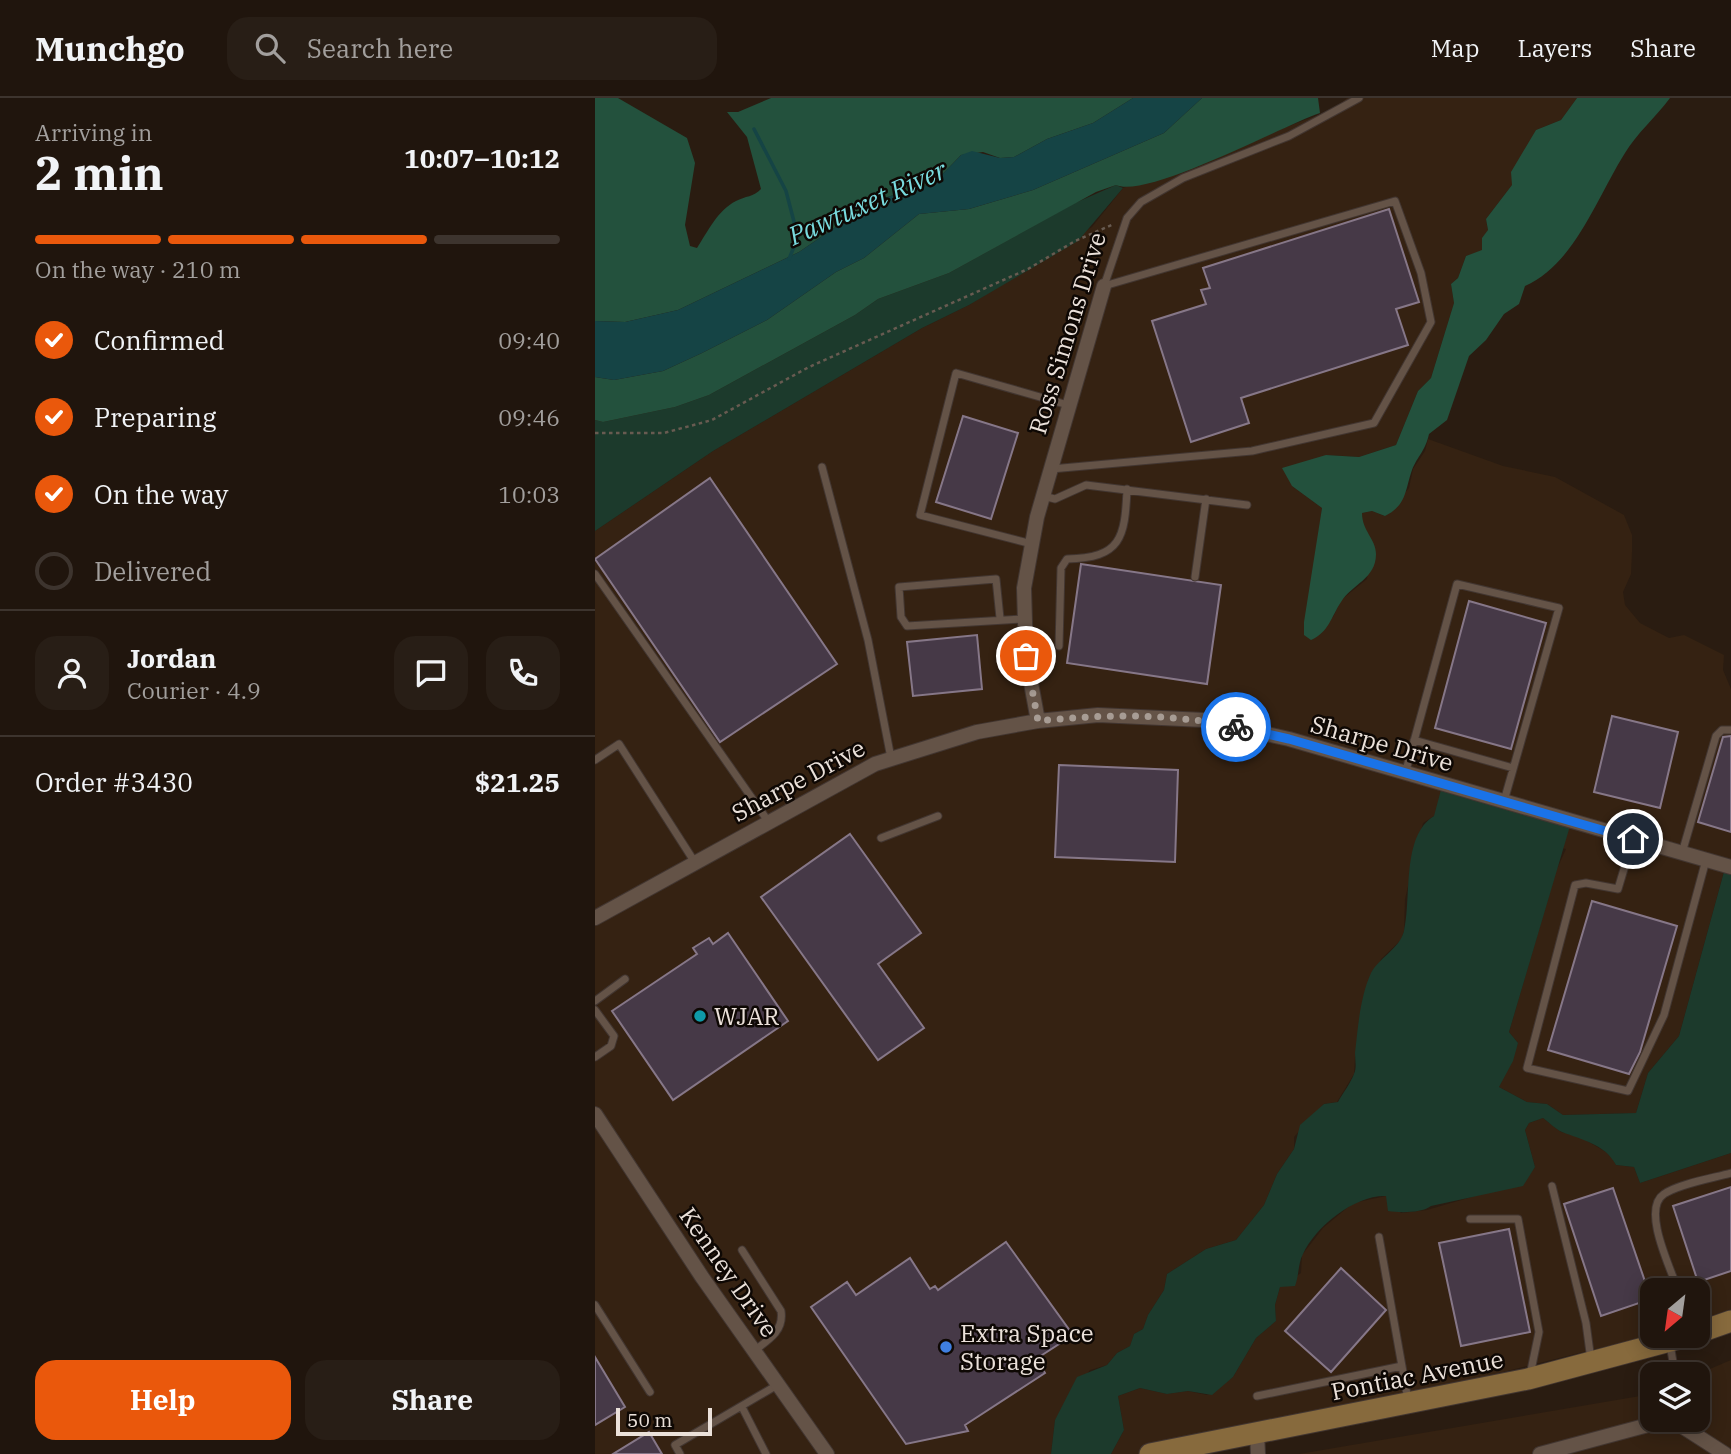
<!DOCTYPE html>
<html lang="en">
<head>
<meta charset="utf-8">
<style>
	body { margin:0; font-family:"IBM Plex Serif",serif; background:#281e16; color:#f1f3f6; height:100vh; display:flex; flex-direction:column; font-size:26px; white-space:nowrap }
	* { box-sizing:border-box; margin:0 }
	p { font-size:23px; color:#a29f9d }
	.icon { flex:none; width:38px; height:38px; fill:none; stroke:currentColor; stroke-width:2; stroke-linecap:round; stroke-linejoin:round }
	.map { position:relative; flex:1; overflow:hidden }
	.sheet { display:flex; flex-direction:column; background:#20150d; width:595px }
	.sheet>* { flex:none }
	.needle { width:46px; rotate:209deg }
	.fabs { position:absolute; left:1045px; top:1180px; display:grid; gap:14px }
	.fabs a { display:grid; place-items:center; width:70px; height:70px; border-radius:14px; background:#20150d; box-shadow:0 4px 18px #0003,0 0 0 2px #3d342e; font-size:35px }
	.scale { position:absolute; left:21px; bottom:18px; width:96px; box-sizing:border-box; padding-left:7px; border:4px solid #ebe1da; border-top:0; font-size:19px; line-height:24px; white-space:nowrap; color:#ebe1da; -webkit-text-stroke:5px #0e0804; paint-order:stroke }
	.pin { position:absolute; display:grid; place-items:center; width:60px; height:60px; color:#fff; margin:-30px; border:4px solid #fff; border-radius:50%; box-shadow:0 2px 7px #0007 }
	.courier { position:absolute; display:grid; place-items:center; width:70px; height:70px; margin:-35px; border:5px solid #1a73e8; border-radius:50%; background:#fff; color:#222; box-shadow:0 2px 9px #0007 }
	.headline em { font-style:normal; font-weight:700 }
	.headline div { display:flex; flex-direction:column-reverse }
	.headline { display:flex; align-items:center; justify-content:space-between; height:119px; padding:0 35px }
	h1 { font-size:46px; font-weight:700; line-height:52px }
	.bar { display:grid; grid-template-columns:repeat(4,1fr); gap:10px 7px; align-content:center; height:84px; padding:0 35px }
	.bar i { height:9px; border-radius:5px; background:#3d342e }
	.bar .selected { background:#ea580c }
	.bar p { grid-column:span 4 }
	.line { display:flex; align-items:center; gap:18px; padding:0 35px; border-top:2px solid #3d342e }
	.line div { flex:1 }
	.round { display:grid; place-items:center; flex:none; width:74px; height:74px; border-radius:21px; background:#281e16 }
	ol { padding:0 35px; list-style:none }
	li { display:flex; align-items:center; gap:21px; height:77px }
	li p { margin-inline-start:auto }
	li .icon { padding:7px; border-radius:50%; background:#ea580c; color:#fff; stroke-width:4 }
	li:last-child { color:#a29f9d }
	li i { width:38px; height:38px; border:4px solid #3d342e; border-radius:50% }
	.primary-button { display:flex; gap:14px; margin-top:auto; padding:14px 35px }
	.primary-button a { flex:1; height:80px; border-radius:21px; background:#ea580c; color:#fff; font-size:28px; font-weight:700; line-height:80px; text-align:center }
	.primary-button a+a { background:#281e16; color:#f1f3f6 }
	header { display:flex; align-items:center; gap:42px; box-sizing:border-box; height:98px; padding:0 35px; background:#20150d; border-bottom:2px solid #3d342e }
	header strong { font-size:33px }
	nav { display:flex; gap:38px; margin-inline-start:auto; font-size:24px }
	.search { width:490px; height:63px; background:#281e16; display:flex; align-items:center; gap:18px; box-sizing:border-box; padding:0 24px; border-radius:21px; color:#a29f9d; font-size:26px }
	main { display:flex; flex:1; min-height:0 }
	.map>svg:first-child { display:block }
</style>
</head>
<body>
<header>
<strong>Munchgo</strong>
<div class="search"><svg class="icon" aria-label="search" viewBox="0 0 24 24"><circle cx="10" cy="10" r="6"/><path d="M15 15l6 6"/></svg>Search here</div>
<nav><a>Map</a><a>Layers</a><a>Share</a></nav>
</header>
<main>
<section class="sheet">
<div class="headline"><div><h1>2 min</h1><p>Arriving in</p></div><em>10:07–10:12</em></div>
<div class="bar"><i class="selected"></i><i class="selected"></i><i class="selected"></i><i></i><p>On the way · 210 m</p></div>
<ol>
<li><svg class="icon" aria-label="check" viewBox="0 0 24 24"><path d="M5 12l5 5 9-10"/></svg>Confirmed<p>09:40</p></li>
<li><svg class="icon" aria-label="check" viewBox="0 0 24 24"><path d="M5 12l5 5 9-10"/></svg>Preparing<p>09:46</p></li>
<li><svg class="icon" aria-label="check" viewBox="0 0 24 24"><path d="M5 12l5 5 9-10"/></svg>On the way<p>10:03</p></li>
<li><i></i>Delivered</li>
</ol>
<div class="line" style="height:126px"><a class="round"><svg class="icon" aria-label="person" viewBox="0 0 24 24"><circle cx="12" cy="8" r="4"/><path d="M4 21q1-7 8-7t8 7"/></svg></a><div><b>Jordan</b><p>Courier · 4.9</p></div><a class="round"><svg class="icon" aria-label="chat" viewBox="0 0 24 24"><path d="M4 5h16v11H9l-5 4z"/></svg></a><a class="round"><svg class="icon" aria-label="phone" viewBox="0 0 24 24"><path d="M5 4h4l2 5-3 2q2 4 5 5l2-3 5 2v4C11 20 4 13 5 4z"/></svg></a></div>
<div class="line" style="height:91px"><div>Order #3430</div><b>$21.25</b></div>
<div class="primary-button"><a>Help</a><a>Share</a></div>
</section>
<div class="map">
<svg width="1136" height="1356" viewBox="0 0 1136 1356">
	<rect width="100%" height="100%" fill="#2a1c11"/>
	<path fill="#352212" d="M752,0H982L966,22L941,32L917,87L891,121L893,132L887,153L871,158L863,180L856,186L859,205L836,280L823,293L801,347L764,359L731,357L697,388L727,410L710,532L738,519L746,502L772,481L777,444L767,430V415L777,413L790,418L814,390L818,371L830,353L833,341L908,368L960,379L1029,417L1037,437V454L1036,476L1028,494L1030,507L1045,525L1074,540L1089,537L1129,557L1128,572L1136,591V770H1130L1084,938L1053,975L1041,1015L968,1017L952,1006L932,1004L904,989L923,945L914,934L961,773L971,751L839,718L828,725L810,801L809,833L806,842L786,861L760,959L759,976L742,1004L729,1006L699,1039V1051L682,1076L669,1107L641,1142L611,1151L572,1176L569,1192L553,1217L548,1231L539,1236L535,1248L522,1255L512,1267L495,1272L460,1322L456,1356H0V433L118,353L327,230L374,207L497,129L528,90L739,11Z
		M948,1020L966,1034L982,1037L1016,1057L1021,1067L1039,1069L1045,1085L1136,1055V1211L1103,1223L1102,1192H1057V1237L663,1335L557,1356H516L529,1332L523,1298L545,1290L572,1296L593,1293L612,1297L638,1279L661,1240L681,1223L680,1207L685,1189L706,1175L707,1157L728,1130L758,1105L791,1098L806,1115L832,1112L928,1084L940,1069L930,1032L934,1025Z
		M1136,1262V1356H704L1057,1296V1321H1102L1103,1276Z"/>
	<path fill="#1c3a2c" d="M521,87L528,90L483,143L374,207L327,230L118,353L0,433V322L8,324L80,309L114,297L260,217L283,201L354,175L480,105Z
		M847,688L975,728L914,934L923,945L918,963L904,989L932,1004L952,1006L968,1017L1041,1015L1053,975L1084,938L1130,770H1136V1055L1045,1085L1039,1069L1021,1067C1010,1046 987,1042 967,1034C960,1031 954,1024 948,1020L934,1025L930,1032L940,1069L928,1088L836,1108C827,1115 805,1115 793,1113L791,1098C760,1097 721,1128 708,1156C703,1165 704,1178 700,1188L685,1189L680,1207L681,1223L661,1240L638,1279L617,1297L593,1293L572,1296L545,1290L523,1298L529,1332L516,1356H456L460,1322L482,1279L512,1267L522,1255L535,1248L539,1236L548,1231L553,1217L569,1192L572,1176L611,1151L641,1142L669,1107L682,1076L699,1051L705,1027L729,1006L743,1004C748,995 755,986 759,976C762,969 760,962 760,955C763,929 765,899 776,875C784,860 805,850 809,833C817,800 806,738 839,718Z"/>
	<path fill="#23513d" d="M0,0H23L92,40L100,65L90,127L95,148L102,150C113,133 123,112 141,103C150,98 159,99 166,91L152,39L132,14H143L176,0H538L498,25L452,41L419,59L405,60L388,54L366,57L339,85L279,103L204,154L83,212L30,224L0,223Z
		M607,0H723L725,15C687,28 552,101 521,87L501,94L354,175L283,201L260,217L114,297L80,309L8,324L0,322V279L19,282L68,273L107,255L172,222L241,174L269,160L324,116L374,111L438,92L569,35Z
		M982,0H1075C1061,19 1042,35 1030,55C1002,99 980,166 930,188L924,206L909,216L891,242L874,258L852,322L834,336C830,354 823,357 817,372C810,392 812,407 790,418L777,413L767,415C767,433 781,441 781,456C781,481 757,486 746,504C736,519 734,534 716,542L709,537V524L727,410L697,388L687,370L731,357L764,359L801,347L823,293L836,280L859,205L856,186L863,180L871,158L887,152V140L893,132L891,121L917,87L916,74L941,32L966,22Z"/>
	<path fill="#154445" d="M538,0H607L569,35L438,92L374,111L324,116L269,160L241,174L172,222L107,255L68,273L19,282L0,279V223L30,224L83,212L204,154L279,103L339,85L366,57L377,53L405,60L419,59L452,41L498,25Z"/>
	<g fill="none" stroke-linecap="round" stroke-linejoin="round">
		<path stroke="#154445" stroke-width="3.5" d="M159,31L191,93L203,139L194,161"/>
	</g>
	<path fill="#463947" stroke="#867788" stroke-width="2" d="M794,111L824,204L801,211L813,247L646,300L654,325L596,344L557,223L611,206L606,192L615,190L608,170Z
		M368,318L423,335L396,421L341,404Z
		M115,380L242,566L125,644L0,461Z
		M486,466L626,487L612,586L472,565Z
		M874,503L951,525L916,651L840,630Z
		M382,537L387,591L318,598L312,544Z
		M1017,618L1083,634L1065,710L999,694Z
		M1136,638V734L1103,724L1128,639Z
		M464,667L583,672L580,764L460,759Z
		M255,736L326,835L283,866L329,930L283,962L166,799Z
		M997,803L1082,828L1045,954L1034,976L953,952Z
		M133,835L193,923L78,1002L17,913L102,856L98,850L114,840L118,846Z
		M1136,1089V1173L1103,1184L1078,1108Z
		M1018,1090L1056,1201L1006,1218L969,1106Z
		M914,1131L935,1234L866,1248L844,1145Z
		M411,1144L478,1237L441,1261L450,1275L370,1327L373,1333L311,1346L216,1209L252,1184L261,1197L315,1160L335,1191L340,1188L343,1192Z
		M746,1170L791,1212L736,1274L690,1233Z
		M0,1259L30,1309L0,1327Z
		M54,1334L67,1356H18Z"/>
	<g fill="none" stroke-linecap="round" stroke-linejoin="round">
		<defs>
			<path id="lane" d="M509,188L532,120L546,104L588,80L694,38L764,0
				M227,369L273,542L296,660
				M456,371L657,353L779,325L836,224L826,175L800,103L509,188
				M448,398L460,401L491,387L652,407
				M437,446L325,417L361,275L473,307
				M0,476L173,723
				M600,479L611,401
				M405,520L401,481L304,489L306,519L312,528L428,521
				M464,548L466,470L472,461C526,460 530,440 532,391
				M819,642L918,670
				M0,662L24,646L99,763
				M810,676L862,486L964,510L909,703
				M286,740L343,718
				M1038,741L1023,791L991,785L980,787L932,970L1033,993L1069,917L1111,762
				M1087,755L1121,638L1127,632H1136
				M0,903L30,881
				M0,912L19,938L16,948L0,959
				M957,1088L991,1225L996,1262
				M875,1121H923L944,1234L935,1277
				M784,1139L813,1302
				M147,1152L186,1213C189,1232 175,1241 160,1252
				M1083,1192C1076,1171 1046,1111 1069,1096C1083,1086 1118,1080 1136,1075
				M0,1207L55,1294
				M1075,1246L1080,1276
				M662,1298L807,1268
				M147,1309L171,1356
				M85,1356L80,1347L184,1286"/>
			<path id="street" d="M443,623L431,558L429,490L442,419L509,188
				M0,820L280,666L382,634L443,623L503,617L609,622L694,641L1136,769
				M0,1016L107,1179L232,1356
				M662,1335L663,1356
				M945,1356L1068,1323L1082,1325L1130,1356"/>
			<path id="secondary" d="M1102,1235L1136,1223
				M555,1356L933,1281L1097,1237"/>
		</defs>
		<use href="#lane" stroke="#423631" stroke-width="9"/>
		<use href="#street" stroke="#423631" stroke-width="16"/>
		<use href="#secondary" stroke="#423631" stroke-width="23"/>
		<path stroke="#685b51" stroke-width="2.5" stroke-dasharray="3.5 3.5" stroke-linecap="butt" d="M0,335H69L117,322L214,269L433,171L480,143L519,126"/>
		<use href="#lane" stroke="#645347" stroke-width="7"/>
		<use href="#street" stroke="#645347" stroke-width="14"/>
		<use href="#secondary" stroke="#876a3d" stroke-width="21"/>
	</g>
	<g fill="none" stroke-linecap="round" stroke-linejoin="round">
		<path stroke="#a79c94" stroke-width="7" stroke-dasharray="0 12.6" d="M431,558L443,623C510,616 574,615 641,629"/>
		<path stroke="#1a73e8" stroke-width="9" d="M641,629L694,641L1038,741"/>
	</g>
	<circle fill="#0f9aa8" stroke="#0e0804" stroke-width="2.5" cx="105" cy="918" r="7"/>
	<circle fill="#3f7fe0" stroke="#0e0804" stroke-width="2.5" cx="351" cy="1249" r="7"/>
	<g text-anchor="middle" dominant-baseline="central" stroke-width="5" stroke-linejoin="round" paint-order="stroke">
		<g font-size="24" fill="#ebe1da" stroke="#0e0804">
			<text transform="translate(472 235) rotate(-73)">Ross Simons Drive</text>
			<text transform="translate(787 645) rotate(16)">Sharpe Drive</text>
			<text transform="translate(203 682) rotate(-28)">Sharpe Drive</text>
			<text transform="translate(134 1174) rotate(55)">Kenney Drive</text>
			<text transform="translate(822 1277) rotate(-11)">Pontiac Avenue</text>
		</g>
		<g font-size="24" fill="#ebe1da" stroke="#0e0804" text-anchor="start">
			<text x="119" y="918">WJAR</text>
			<text x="365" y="1235">Extra Space<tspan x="365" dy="28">Storage</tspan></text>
		</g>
		<g font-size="26" font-style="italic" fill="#79dbde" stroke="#0e0804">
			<text transform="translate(272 104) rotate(-24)">Pawtuxet River</text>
		</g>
	</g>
</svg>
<div class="fabs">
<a><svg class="needle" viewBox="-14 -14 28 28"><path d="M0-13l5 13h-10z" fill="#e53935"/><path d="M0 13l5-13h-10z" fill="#a29f9d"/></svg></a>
<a><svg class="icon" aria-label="layers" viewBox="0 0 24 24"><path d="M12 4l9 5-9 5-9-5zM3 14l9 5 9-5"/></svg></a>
</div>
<div class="scale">50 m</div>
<div class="pin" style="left:431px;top:558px;background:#ea580c"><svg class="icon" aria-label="bag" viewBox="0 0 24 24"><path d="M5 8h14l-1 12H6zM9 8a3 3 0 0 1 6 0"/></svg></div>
<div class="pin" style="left:1038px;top:741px;background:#1f2937"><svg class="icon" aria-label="home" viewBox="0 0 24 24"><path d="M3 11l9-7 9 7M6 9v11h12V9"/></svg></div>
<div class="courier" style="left:641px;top:629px"><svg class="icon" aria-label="bike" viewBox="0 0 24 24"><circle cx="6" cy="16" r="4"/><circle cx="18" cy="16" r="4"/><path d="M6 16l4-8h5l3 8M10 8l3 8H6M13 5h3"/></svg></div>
</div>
</main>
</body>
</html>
